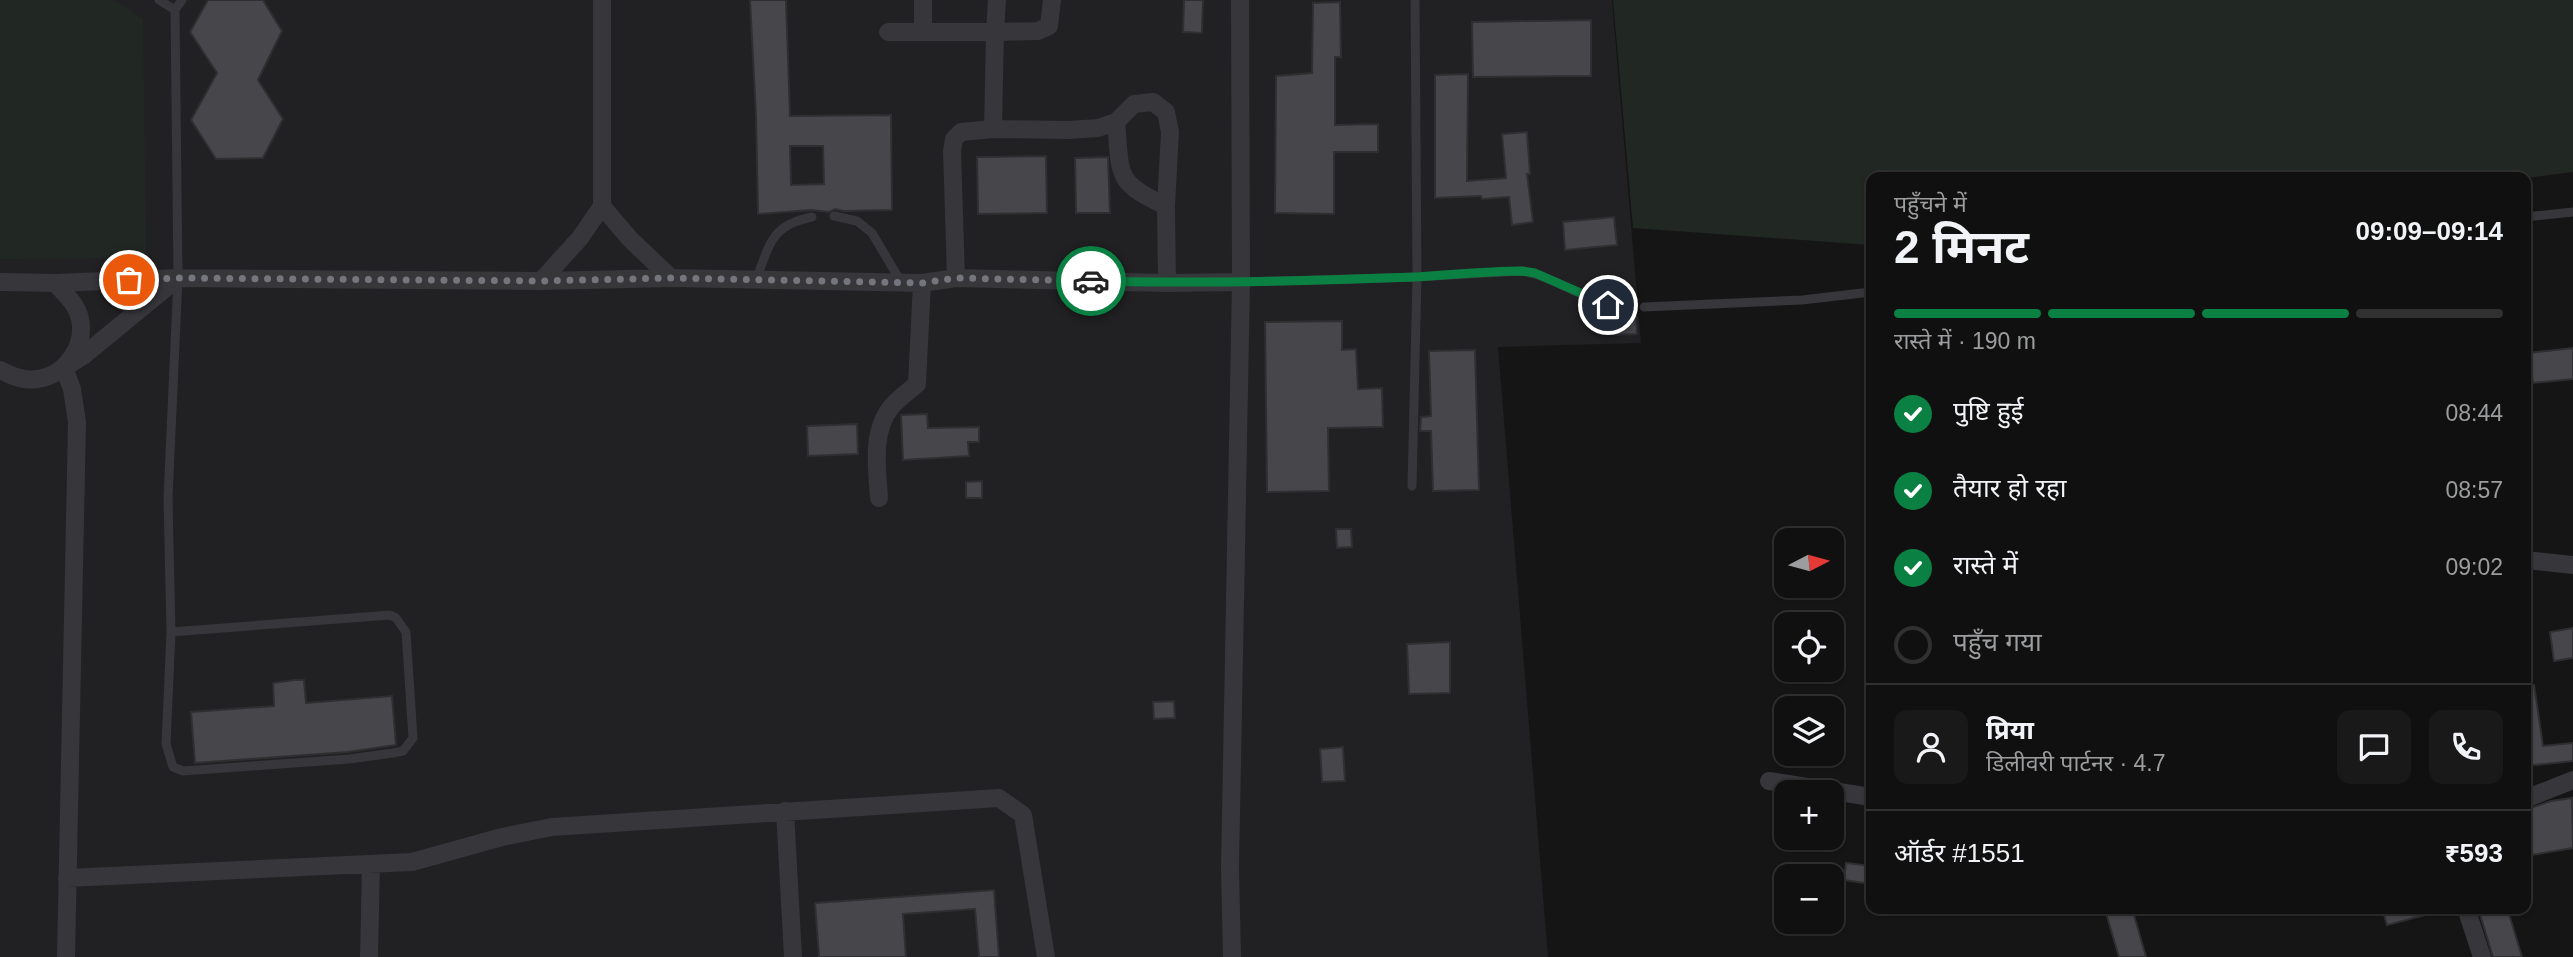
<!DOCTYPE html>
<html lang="hi">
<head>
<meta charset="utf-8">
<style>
	body { margin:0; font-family:Helvetica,"Noto Sans Devanagari",sans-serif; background:#191919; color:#f1f3f6; height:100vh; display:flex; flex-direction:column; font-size:26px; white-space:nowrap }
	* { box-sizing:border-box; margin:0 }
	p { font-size:23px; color:#9c9d9f }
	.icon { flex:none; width:38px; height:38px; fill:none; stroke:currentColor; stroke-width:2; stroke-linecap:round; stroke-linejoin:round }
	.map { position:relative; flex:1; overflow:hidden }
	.details { position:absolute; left:1866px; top:172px; width:665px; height:742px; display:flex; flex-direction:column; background:#101010; border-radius:14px; box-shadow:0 2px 5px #0004,0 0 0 2px #303030 }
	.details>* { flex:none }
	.needle { width:46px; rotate:84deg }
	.fabs { position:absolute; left:1774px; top:528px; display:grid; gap:14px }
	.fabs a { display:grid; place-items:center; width:70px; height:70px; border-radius:14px; background:#101010; box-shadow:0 2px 5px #0004,0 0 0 2px #303030; font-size:35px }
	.pin { position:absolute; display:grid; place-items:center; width:60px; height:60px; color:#fff; margin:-30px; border:4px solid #fff; border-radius:50%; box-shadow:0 2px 7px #0007 }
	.courier { position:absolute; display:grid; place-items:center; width:70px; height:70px; margin:-35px; border:5px solid #0b8043; border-radius:50%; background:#fff; color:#222; box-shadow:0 2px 9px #0007 }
	.overview em { font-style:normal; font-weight:700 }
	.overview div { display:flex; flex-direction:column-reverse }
	.overview { display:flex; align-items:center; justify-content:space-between; height:119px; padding:0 28px }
	h1 { font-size:46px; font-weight:700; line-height:52px }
	.bar { display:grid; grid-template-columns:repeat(4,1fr); gap:10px 7px; align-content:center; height:84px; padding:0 28px }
	.bar i { height:9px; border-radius:5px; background:#303030 }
	.bar .active { background:#0b8043 }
	.bar p { grid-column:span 4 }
	.line { display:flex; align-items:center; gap:18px; padding:0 28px; border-top:2px solid #303030 }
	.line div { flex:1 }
	.round { display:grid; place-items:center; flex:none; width:74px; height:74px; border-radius:14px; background:#191919 }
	ol { padding:0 28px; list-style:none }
	li { display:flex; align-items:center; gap:21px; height:77px }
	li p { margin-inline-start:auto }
	li .icon { padding:7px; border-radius:50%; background:#0b8043; color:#fff; stroke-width:4 }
	li:last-child { color:#9c9d9f }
	li i { width:38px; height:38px; border:4px solid #303030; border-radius:50% }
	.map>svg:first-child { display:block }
</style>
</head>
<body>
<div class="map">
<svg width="2573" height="957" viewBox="0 0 2573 957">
	<rect width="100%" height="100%" fill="#151516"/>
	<path fill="#212123" d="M0,0H1612L1641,343L1498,347L1548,957H0Z"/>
	<path fill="#212823" d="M0,0H114L143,19L146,258L0,259Z
		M1613,0H2573V172L2525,178L1871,177V245L1633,228Z"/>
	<path fill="#47474b" stroke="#2f2f32" stroke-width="2" fill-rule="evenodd" d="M208,0H263L282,31L258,80L283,119L263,158L216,159L191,120L217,73L190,32Z
		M750,0H786L790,116L891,115L892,210L844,211L835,209L829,212L811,210L758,214L756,115ZM790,146H823L824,184L791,185Z
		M1184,0H1203L1202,33L1183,32Z
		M1340,2L1341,57H1335V125L1378,124V152H1334V214L1275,213L1276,76L1312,73L1313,3Z
		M1591,20V76L1473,77L1472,22Z
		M1468,74L1467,181L1506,178L1502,134L1527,132L1530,174H1527L1533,222L1512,225L1509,197L1482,199L1481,196L1435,198V75Z
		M1046,156L1047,213L978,214L977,157Z
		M1108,157L1110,213H1076L1075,158Z
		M1614,217L1617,245L1565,250L1563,222Z
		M1636,317L1637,334L1616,335L1614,318Z
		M1342,321V350L1356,349L1358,389L1382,388L1383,427L1328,428L1329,491L1267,492L1265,322Z
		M2573,348V379L2533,383L2529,353Z
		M1475,350L1479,490L1433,491L1431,431H1420L1421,417L1431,416L1429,351Z
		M927,414L928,428L979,427V442H968L969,456L903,460L901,415Z
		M857,424L858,454L808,456L807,426Z
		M982,481V498H966V482Z
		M1336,529H1351L1352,547L1337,548Z
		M2573,628V658L2554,661L2550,632Z
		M1450,642V693L1409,694L1407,644Z
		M294,680H304L306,703L392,696L396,745L348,752L195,763L191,712L274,706L273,683Z
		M2534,685L2543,746L2573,743V761L2525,766V686Z
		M1174,701L1175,718L1154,719L1153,702Z
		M1343,747L1345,781L1322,782L1320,749Z
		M2572,798L2573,848L2525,856V810L2551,801Z
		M1846,863L1871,866V884L1844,880Z
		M994,890L999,957H979L975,909L903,914L906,957H819L815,903Z
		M2122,908H2132L2146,957H2119L2106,913Z
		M2382,908H2432L2433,913L2387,925Z
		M2478,908H2518V911L2509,914L2522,957H2493Z"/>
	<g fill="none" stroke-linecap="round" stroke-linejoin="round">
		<path stroke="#36363b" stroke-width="9" d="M159,0L175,10L178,278L168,498L171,632L166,744L173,767L183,771L349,759L393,753L403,751L413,738L406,632L396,618L390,615L171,632
			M1415,0L1417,277L1522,271C1558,277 1589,305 1626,308
			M175,10L182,0
			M834,216L857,221L872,233L901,282
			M2525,217L2573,212
			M756,280C770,244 771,225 812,217
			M1241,282L1417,277L1412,486
			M1644,307L1802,300L1871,292"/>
		<path stroke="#36363b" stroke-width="18" d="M602,0V206L630,239L671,278
			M1052,0L1049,26L1038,31L995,32L993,129L1069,130L1098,128L1116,122L1134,104L1153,102L1166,112L1170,132L1166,206L1167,283
			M888,32H995L997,0
			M923,32V0
			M1116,122C1121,175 1114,182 1166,206
			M956,278L952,151L954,139L961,132L993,129
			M541,281L580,238L602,206
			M0,282L55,283L178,278L541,281L671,278L922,283L956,278L1167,283L1241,282
			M0,370C12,376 23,381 37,379C65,376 86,346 80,319C77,304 65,294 55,283
			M879,498C877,467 871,431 892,406C899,398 909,391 917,384L922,283
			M2525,560L2573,565
			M1769,781L1871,797
			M2525,799L2573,780
			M785,811L793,957
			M67,878L412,862L502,837L552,827L999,798L1023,815L1046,957
			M2466,908L2482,957
			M66,957L77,422L72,389L64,368L83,356L178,278
			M369,957L371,864
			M1232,957L1230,868L1241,282L1240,0"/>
	</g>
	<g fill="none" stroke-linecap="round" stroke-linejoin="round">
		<path stroke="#75767d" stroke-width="7" stroke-dasharray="0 12.6" d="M129,280L178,278L541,281L671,278L922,283L956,278L1091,281"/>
		<path stroke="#0b8043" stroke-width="9" d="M1091,281C1199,284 1308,281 1416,277C1451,275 1486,271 1522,271L1535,273L1608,305"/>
	</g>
</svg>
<div class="fabs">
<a><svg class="needle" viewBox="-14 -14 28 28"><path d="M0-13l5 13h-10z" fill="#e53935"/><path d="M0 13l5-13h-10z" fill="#9c9d9f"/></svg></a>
<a><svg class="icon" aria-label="locate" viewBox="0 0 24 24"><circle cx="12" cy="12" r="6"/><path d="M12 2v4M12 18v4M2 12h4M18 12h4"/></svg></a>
<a><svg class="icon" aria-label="layers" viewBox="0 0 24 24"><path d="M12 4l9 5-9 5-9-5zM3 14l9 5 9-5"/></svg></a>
<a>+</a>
<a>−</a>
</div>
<div class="pin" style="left:129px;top:280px;background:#ea580c"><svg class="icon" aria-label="bag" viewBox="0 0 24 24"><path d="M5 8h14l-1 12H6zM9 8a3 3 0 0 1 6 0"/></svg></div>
<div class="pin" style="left:1608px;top:305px;background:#1f2937"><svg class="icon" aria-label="home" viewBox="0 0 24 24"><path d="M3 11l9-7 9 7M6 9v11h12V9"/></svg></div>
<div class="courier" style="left:1091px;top:281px"><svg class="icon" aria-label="car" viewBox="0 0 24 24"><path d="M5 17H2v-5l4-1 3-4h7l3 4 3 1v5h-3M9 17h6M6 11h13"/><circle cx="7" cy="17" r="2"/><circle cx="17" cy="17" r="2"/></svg></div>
<section class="details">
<div class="overview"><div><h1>2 मिनट</h1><p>पहुँचने में</p></div><em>09:09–09:14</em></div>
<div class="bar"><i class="active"></i><i class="active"></i><i class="active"></i><i></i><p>रास्ते में · 190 m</p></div>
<ol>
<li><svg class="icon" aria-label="check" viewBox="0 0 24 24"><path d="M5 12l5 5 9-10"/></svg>पुष्टि हुई<p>08:44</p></li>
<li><svg class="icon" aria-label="check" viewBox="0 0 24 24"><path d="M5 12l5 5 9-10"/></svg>तैयार हो रहा<p>08:57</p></li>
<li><svg class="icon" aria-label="check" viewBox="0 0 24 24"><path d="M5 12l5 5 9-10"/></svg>रास्ते में<p>09:02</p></li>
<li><i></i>पहुँच गया</li>
</ol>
<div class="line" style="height:126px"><a class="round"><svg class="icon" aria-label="person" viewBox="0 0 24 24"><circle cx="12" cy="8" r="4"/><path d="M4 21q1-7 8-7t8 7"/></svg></a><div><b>प्रिया</b><p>डिलीवरी पार्टनर · 4.7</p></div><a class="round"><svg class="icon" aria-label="chat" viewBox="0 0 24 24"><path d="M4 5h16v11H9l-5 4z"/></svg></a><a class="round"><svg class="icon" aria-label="phone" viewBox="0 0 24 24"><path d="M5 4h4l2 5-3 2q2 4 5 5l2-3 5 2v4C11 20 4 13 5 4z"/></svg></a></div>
<div class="line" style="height:91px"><div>ऑर्डर #1551</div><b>₹593</b></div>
</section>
</div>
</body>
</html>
